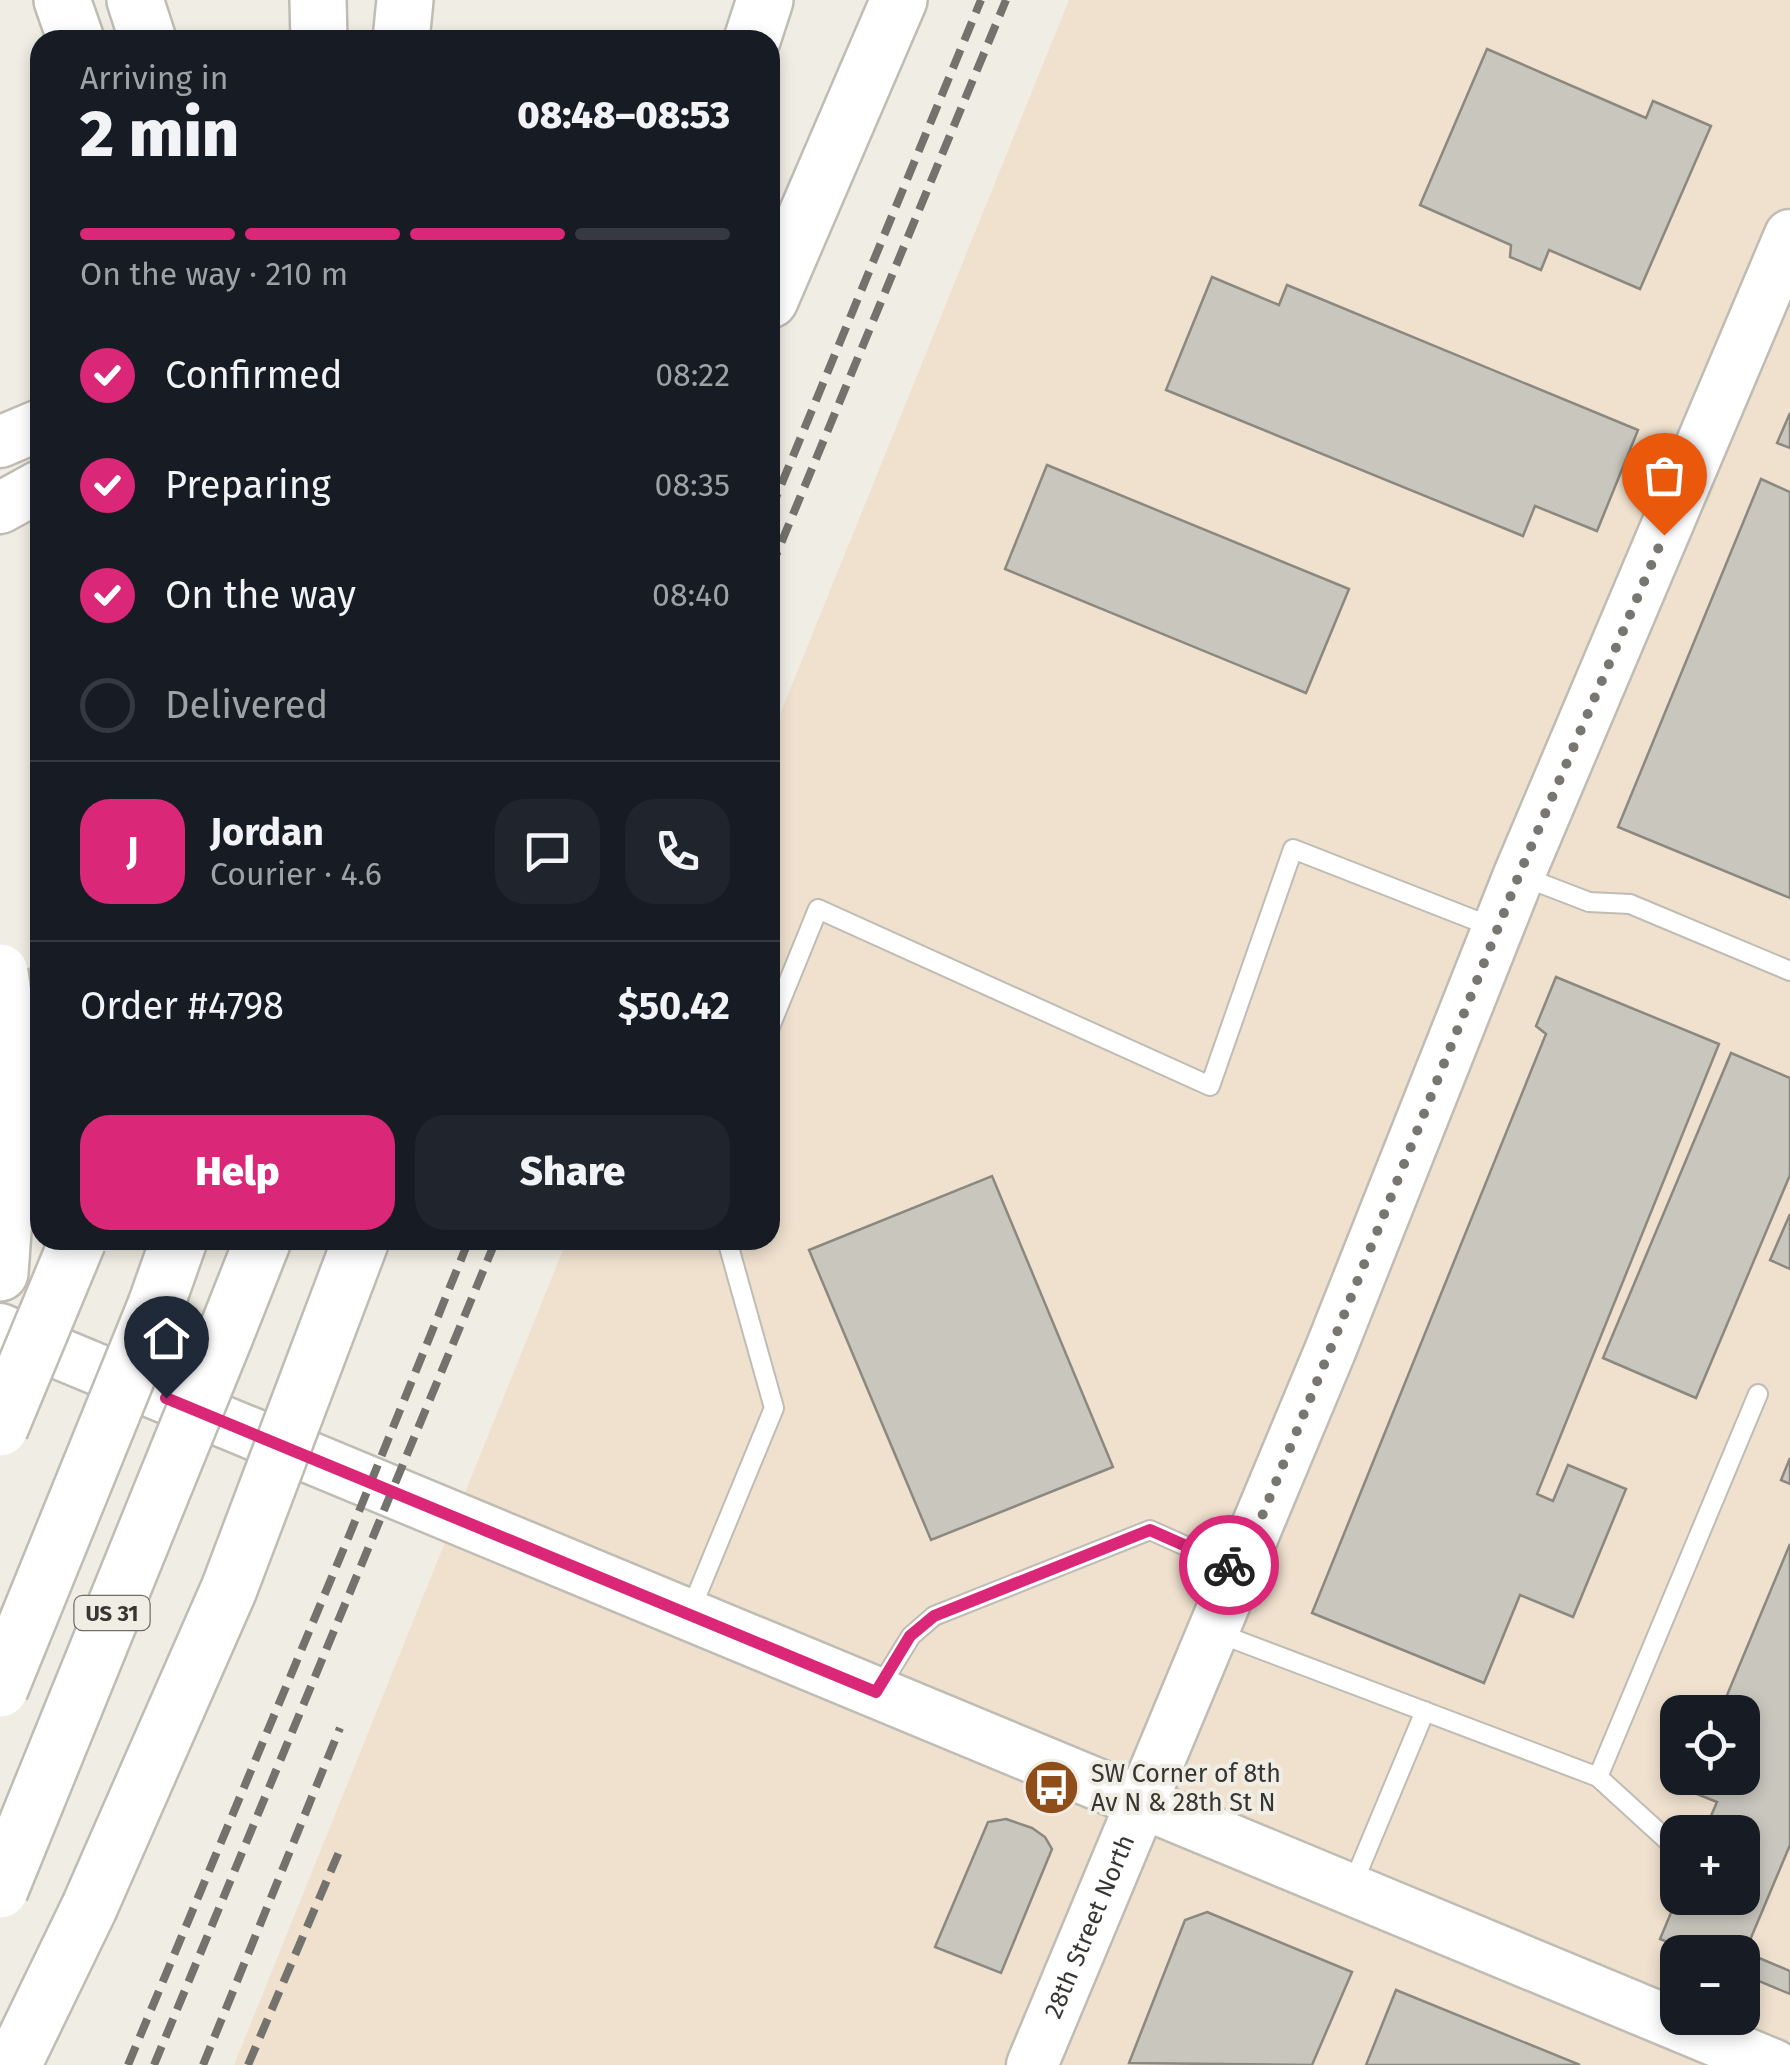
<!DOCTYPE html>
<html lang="en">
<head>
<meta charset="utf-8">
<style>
	body { margin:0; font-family:"Fira Sans",sans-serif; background:#20242c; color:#f1f3f6; height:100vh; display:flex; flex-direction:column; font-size:38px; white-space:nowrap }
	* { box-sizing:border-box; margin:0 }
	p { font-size:32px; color:#9ea1a6 }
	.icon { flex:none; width:55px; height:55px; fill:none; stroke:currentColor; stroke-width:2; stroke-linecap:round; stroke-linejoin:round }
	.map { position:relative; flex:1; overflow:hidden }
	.details { position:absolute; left:30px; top:30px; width:750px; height:1220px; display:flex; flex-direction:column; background:#171b24; border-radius:30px; box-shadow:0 5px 15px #0003 }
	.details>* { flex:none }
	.buttons { position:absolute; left:1660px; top:1695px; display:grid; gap:20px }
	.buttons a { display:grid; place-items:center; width:100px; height:100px; border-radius:20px; background:#171b24; box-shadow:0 5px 15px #0003; font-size:50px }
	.pin { position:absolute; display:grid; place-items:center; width:85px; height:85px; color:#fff; margin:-102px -42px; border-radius:50% 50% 50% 0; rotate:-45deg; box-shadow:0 0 10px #0007 }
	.pin .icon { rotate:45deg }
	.courier { position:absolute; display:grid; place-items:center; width:100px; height:100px; margin:-50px; border:8px solid #db2777; border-radius:50%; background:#fff; color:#222; box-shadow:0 2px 12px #0007 }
	.summary em { font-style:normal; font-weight:800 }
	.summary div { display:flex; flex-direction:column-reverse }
	.summary { display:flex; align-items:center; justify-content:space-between; height:170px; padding:0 50px }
	h1 { font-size:65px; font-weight:800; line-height:75px }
	.bar { display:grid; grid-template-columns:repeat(4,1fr); gap:15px 10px; align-content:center; height:120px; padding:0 50px }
	.bar i { height:12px; border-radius:8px; background:#363941 }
	.bar .active { background:#db2777 }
	.bar p { grid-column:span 4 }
	.line { display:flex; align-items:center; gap:25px; padding:0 50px; border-top:2px solid #363941 }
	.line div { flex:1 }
	.round { display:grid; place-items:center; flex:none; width:105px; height:105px; border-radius:30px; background:#20242c }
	ol { padding:0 50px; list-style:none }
	li { display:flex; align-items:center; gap:30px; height:110px }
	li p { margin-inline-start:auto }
	li .icon { padding:10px; border-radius:50%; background:#db2777; color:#fff; stroke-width:4 }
	li:last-child { color:#9ea1a6 }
	li i { width:55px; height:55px; border:5px solid #363941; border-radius:50% }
	.primary-button { display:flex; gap:20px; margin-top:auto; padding:20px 50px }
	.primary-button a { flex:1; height:115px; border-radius:30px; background:#db2777; color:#fff; font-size:40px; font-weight:800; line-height:115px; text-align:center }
	.primary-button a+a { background:#20242c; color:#f1f3f6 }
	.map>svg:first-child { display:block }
</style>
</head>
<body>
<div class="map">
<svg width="1790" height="2065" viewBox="0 0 1790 2065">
	<rect width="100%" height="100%" fill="#f0ede4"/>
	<path fill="#efe1ce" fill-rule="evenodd" d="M1069,0H1790V2065H234L567,1240H770V739ZM1678,1712H1742V1778H1678ZM1678,1832H1742V1898H1678ZM1678,1952H1742V2018H1678Z"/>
	<path fill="#c8c6bd" stroke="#8b8880" stroke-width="2.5" d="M1487,49L1646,118L1653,101L1711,126L1640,289L1549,250L1541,270L1510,257L1511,245L1420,205Z
		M1212,277L1279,305L1287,285L1638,430L1597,531L1535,506L1523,536L1166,390Z
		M1790,413V448L1777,443Z
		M1047,465L1349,589L1306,693L1005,569Z
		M1761,479L1790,492V898L1618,827Z
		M1556,977L1719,1044L1537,1494L1553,1501L1568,1465L1626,1489L1573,1617L1520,1595L1484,1683L1312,1613L1546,1034L1536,1026Z
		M1731,1053L1790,1078V1175L1696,1398L1603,1358Z
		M992,1176L1113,1467L931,1540L809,1250Z
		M1790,1214V1269L1770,1260Z
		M1790,1458V1484L1781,1480Z
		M1790,1544V1845L1745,1952L1790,1971V1994L1742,1974V1952H1692L1660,1939L1678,1896L1742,1898V1832H1704L1717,1802L1687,1790L1692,1778H1742V1712H1720Z
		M1006,1819L1032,1828L1045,1837L1052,1849L1001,1973L935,1947L988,1822Z
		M1207,1912L1352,1972L1312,2065L1129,2063L1185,1920Z
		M1396,1990L1580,2065H1366Z"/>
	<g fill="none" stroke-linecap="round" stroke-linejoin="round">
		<defs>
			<path id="lane" d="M1524,877L1589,902L1630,904L1790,971
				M770,1027L818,909L1210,1086L1293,849L1495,928
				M689,1614L774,1408L727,1240
				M1215,1632L1598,1777L1758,1394
				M879,1688L911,1636L934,1616L1150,1530L1237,1569
				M1598,1777L1678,1850
				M1352,1886L1425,1711"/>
			<g id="secondary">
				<path d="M0,442L40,425"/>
				<path d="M0,508L40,486"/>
				<path d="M0,1329L1774,2065"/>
				<path id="s1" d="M1032,2065L1330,1351L1519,875L1790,235"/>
			</g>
			<path id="primary" d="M318,0L319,40
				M401,40L405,0"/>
			<path id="highway" d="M62,0L76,40
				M135,0L148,40
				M752,40L765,0
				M770,300L899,0
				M7,1119L40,1038
				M0,1273L4,1217
				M156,1305L179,1240
				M225,1336L263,1240
				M13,2065L89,1908"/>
		</defs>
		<use href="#lane" stroke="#bfbcb4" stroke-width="22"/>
		<use href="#secondary" stroke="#bfbcb4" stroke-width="55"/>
		<use href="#primary" stroke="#bfbcb4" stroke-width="60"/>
		<use href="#highway" stroke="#bfbcb4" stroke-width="60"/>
		<use href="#lane" stroke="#fff" stroke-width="18"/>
		<use href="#secondary" stroke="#fff" stroke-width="50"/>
		<use href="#primary" stroke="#fff" stroke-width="55"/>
		<use href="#highway" stroke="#fff" stroke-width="55"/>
		<path stroke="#74726d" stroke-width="8" stroke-dasharray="20 10" stroke-linecap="butt" d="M770,512L981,0
			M770,570L1006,0
			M128,2065L349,1536L469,1240
			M154,2065L496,1240
			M203,2065L340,1728
			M248,2065L339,1852"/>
		<defs>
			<path id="highway-bridge" d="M0,972C12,1053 13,1135 4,1217
				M0,1428L78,1240
				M0,1689L156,1305
				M0,1890L225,1336
				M89,1908L229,1589L361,1240"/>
		</defs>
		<use href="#highway-bridge" stroke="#bfbcb4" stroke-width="60" stroke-linecap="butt"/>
		<use href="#highway-bridge" stroke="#fff" stroke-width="55"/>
	</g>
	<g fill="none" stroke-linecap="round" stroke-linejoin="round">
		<path stroke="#787671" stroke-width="10" stroke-dasharray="0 18" d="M1229,1565L1240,1570L1330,1350L1519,875L1664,535"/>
		<path stroke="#db2777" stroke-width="12" d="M166,1398L876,1692L910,1636L934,1616L1150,1530L1229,1565"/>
	</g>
	<defs>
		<symbol id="bus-disc" viewBox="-11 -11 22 22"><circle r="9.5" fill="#8e4d19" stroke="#f0ede4"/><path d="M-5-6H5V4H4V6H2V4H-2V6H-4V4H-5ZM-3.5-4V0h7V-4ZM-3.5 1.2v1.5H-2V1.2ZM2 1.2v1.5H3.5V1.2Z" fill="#fff"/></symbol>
	</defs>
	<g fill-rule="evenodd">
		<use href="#bus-disc" x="1020" y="1756" width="63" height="63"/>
	</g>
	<g text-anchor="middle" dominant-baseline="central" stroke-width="8" stroke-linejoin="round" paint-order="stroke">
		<rect fill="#f0ede4" stroke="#6e6d68" stroke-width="2.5" x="74.5" y="1596" width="75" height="34" rx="8"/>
		<g font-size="22" font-weight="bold" fill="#373633">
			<text x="112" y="1613">US 31</text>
		</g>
		<g font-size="25" fill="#373633" stroke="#f0ede4" text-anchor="start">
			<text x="1091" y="1774">SW Corner of 8th<tspan x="1091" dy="29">Av N &amp; 28th St N</tspan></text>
		</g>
		<g font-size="25" fill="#373633" stroke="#f0ede4">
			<text stroke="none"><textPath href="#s1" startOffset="150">28th Street North</textPath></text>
		</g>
	</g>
</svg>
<div class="buttons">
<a><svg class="icon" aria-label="locate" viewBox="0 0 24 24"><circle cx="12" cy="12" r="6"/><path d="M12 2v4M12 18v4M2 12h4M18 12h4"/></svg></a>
<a>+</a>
<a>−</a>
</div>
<div class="pin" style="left:1664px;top:535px;background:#ea580c"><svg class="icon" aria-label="bag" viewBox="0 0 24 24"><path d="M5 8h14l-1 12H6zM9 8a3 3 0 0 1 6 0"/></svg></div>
<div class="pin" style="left:166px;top:1398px;background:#1f2937"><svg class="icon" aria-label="home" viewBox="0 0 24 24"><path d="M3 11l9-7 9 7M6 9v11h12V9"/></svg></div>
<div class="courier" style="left:1229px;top:1565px"><svg class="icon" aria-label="bike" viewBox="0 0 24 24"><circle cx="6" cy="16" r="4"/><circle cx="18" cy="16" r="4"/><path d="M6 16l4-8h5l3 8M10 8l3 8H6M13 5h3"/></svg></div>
<section class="details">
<div class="summary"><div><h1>2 min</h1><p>Arriving in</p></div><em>08:48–08:53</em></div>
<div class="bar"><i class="active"></i><i class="active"></i><i class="active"></i><i></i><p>On the way · 210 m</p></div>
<ol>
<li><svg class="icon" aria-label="check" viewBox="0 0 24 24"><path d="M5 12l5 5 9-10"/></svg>Confirmed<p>08:22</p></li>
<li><svg class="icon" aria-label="check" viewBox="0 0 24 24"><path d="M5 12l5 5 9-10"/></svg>Preparing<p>08:35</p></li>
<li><svg class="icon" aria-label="check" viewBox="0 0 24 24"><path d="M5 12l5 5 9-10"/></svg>On the way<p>08:40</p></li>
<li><i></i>Delivered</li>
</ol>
<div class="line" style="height:180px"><b class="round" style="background:#db2777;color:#fff">J</b><div><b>Jordan</b><p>Courier · 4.6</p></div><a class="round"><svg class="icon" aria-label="chat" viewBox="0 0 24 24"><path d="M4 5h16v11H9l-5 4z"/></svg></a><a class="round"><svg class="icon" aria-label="phone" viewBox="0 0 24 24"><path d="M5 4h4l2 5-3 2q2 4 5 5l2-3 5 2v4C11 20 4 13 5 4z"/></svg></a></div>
<div class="line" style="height:130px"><div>Order #4798</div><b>$50.42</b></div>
<div class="primary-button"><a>Help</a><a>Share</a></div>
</section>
</div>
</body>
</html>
